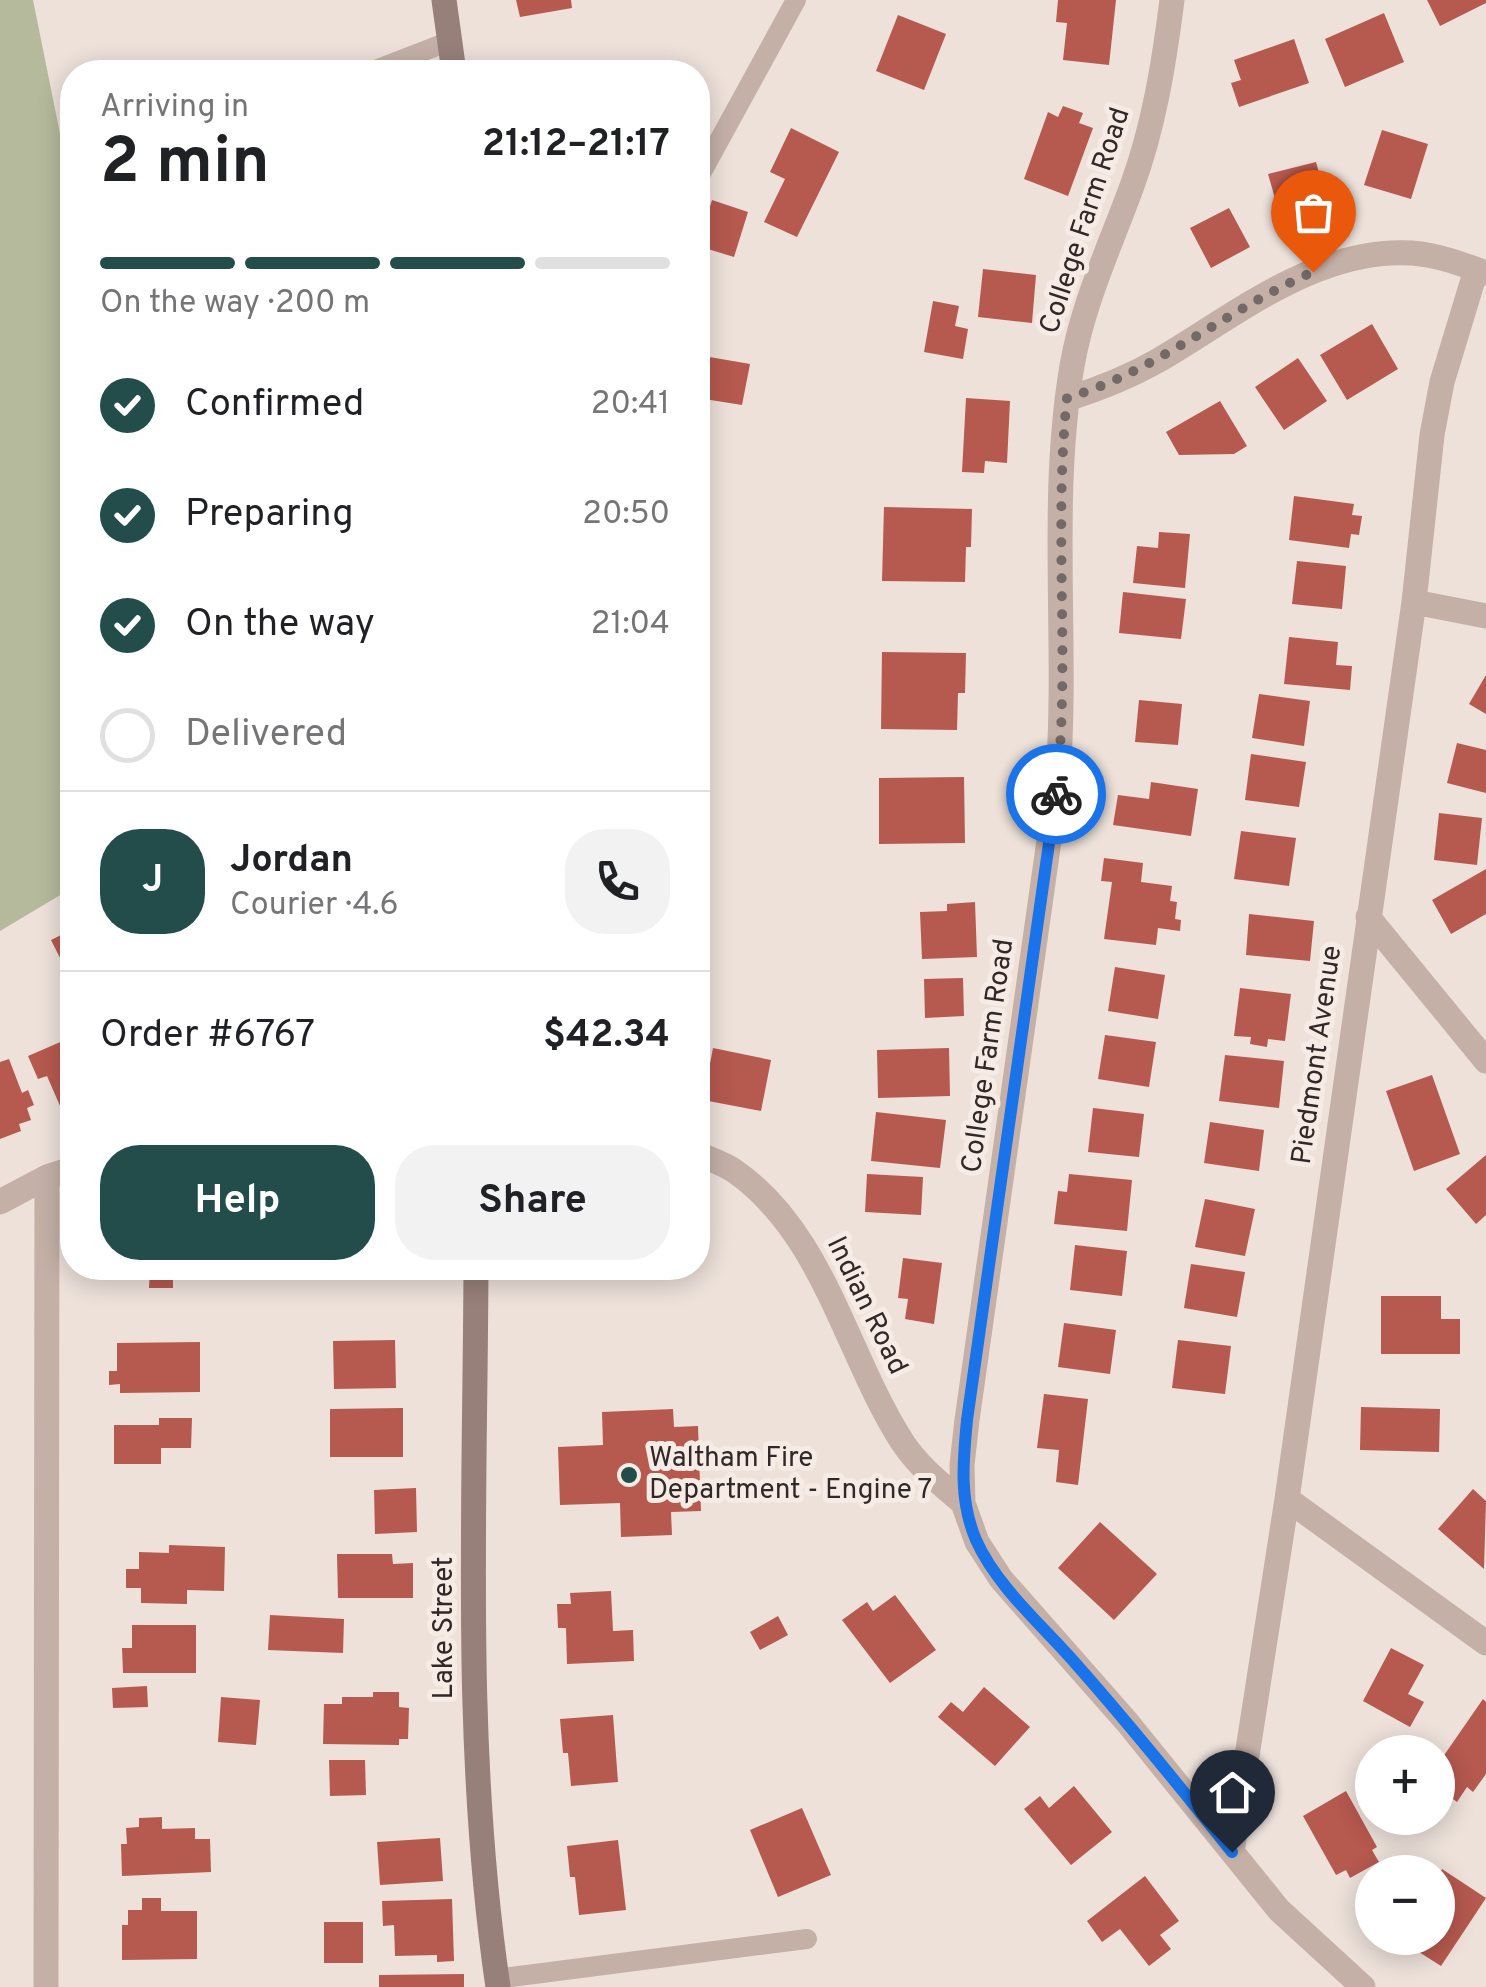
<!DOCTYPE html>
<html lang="en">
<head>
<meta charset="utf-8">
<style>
	body { margin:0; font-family:Overpass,sans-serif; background:#f2f2f2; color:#202124; height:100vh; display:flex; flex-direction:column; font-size:38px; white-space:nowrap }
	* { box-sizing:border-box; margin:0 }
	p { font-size:32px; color:#757577 }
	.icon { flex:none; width:55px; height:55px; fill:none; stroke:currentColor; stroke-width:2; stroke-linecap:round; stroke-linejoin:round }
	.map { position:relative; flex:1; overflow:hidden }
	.drawer { position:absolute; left:60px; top:60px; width:650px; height:1220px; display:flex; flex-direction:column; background:#fff; border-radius:40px; box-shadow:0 5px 25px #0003 }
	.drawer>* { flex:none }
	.tools { position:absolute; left:1355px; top:1735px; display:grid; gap:20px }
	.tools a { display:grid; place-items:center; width:100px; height:100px; border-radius:50%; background:#fff; box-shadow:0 5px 25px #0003; font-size:50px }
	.pin { position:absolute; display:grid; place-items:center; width:85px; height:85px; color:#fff; margin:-102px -42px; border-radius:50% 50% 50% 0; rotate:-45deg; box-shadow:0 0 10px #0007 }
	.pin .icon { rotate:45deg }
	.courier { position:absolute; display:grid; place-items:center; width:100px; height:100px; margin:-50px; border:8px solid #1a73e8; border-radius:50%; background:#fff; color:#222; box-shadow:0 2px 12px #0007 }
	.headline em { font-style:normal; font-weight:700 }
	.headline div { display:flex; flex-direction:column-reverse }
	.headline { display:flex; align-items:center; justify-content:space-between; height:170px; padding:0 40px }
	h1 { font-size:65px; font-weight:700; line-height:75px }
	.bar { display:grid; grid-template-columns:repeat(4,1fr); gap:15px 10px; align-content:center; height:120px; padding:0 40px }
	.bar i { height:12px; border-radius:8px; background:#e0e0e0 }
	.bar .current { background:#224d4a }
	.bar p { grid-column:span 4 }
	.line { display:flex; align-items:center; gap:25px; padding:0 40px; border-top:2px solid #e0e0e0 }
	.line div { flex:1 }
	.round { display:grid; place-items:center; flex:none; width:105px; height:105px; border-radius:40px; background:#f2f2f2 }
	ol { padding:0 40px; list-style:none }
	li { display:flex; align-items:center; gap:30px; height:110px }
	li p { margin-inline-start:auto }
	li .icon { padding:10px; border-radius:50%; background:#224d4a; color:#fff; stroke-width:4 }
	li:last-child { color:#757577 }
	li i { width:55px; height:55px; border:5px solid #e0e0e0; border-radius:50% }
	.button { display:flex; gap:20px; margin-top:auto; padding:20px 40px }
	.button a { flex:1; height:115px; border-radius:40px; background:#224d4a; color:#fff; font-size:40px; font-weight:700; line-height:115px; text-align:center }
	.button a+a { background:#f2f2f2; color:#202124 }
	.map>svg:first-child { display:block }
</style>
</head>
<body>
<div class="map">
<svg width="1486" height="1987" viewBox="0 0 1486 1987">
	<rect width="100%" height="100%" fill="#ede1da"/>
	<path fill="#b5ba9c" d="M0,0H33L72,193V888L0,931Z"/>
	<path fill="#b6594f" d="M516,0H571L572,8L520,17Z
		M1058,0H1116L1109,65L1063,60L1067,23L1056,22Z
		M1427,0H1486V3L1440,26Z
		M1384,13L1404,62L1345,87L1325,39Z
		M898,15L946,34L924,90L876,71Z
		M1294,39L1309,83L1239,107L1231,83L1241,80L1234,60Z
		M1063,106L1083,113L1079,123L1093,128L1068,196L1024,179L1048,112L1058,117Z
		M791,128L839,152L797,237L764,222L785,179L770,172Z
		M1382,130L1428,144L1411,199L1364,185Z
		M1316,162L1328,206L1281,219L1268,174Z
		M712,200L748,212L734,257L698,246Z
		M1229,208L1250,247L1211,268L1190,228Z
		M983,269L1036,275L1032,323L978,317Z
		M933,301L959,306L955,326L968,329L963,359L924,352Z
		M1372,324L1398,369L1347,400L1320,355Z
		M698,355L750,364L742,405L698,398Z
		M1298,358L1327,401L1284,430L1255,387Z
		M966,398L1010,401L1007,463L985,461L984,473L962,472Z
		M1220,401L1247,446L1234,454L1179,455L1166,432Z
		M1294,496L1354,504L1352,515L1362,516L1359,535L1351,534L1349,548L1289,540Z
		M884,507L972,509L971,547H966L965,582L882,581Z
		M1159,532L1190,534L1185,588L1133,583L1137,546L1158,548Z
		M1297,561L1346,566L1342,609L1292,604Z
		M1123,592L1186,599L1181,639L1119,633Z
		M1289,637L1338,642L1336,665L1352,666L1350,690L1284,684Z
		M882,652L966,653L965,693H958L957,730L881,729Z
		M1486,675V714L1469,704Z
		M1259,694L1310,701L1304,746L1252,738Z
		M1139,700L1182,704L1178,745L1135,742Z
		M1457,743L1486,750V793L1447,783Z
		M1251,754L1306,762L1299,807L1245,800Z
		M964,777L965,843L879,844V778Z
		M1151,782L1198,789L1191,836L1113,825L1118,795L1149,799Z
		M1439,813L1482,818L1477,865L1434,860Z
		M1241,831L1296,838L1289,886L1234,879Z
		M1104,858L1143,863L1141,882L1172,886L1170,901L1177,902L1175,919L1181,920L1180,931L1158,928L1156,945L1104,939L1112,882L1101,881Z
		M1486,869V914L1451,934L1432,900Z
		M975,902L977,957L922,959L920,912L947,911V904Z
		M1249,914L1314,921L1310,961L1246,955Z
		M67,932L72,943V964L65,968L51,940Z
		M1115,967L1165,975L1158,1019L1108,1011Z
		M963,978L964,1016L925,1018L924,979Z
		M1240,988L1291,994L1285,1041L1268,1039L1267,1047L1250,1044L1251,1037L1234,1036Z
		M1105,1035L1156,1042L1149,1087L1098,1079Z
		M72,1037V1120L67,1122L47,1076L38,1079L28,1056Z
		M713,1048L771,1060L761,1111L703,1100Z
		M949,1048L950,1096L878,1098L877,1050Z
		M1225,1055L1284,1061L1279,1108L1219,1101Z
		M9,1059L22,1093L28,1090L34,1105L27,1108L31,1120L19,1124L21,1131L0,1139V1062Z
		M1432,1075L1460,1154L1414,1171L1386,1091Z
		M1093,1108L1144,1114L1139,1157L1088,1152Z
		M876,1112L946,1120L940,1168L871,1161Z
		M1210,1122L1264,1130L1259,1171L1204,1163Z
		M1486,1155V1215L1476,1224L1446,1189Z
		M867,1174L923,1177L921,1215L865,1212Z
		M1069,1174L1132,1180L1127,1231L1054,1224L1058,1191L1067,1192Z
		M1205,1199L1255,1209L1245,1256L1195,1247Z
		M1075,1245L1127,1251L1122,1296L1070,1290Z
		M903,1258L942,1263L934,1324L905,1319L908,1299L898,1298Z
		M1191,1264L1245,1272L1237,1317L1184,1308Z
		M150,1268H173V1288H149Z
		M1381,1296H1441V1319H1460V1354H1381Z
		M1064,1323L1116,1330L1110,1374L1058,1367Z
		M395,1340L396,1388L334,1389L333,1341Z
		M1178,1340L1231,1346L1225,1394L1172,1388Z
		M200,1342V1392L120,1393V1384L109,1385V1371H117V1343Z
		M1044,1394L1088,1399L1078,1485L1056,1482L1059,1450L1037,1448Z
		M1361,1407L1440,1409L1439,1452L1360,1450Z
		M403,1408V1457H330V1409Z
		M673,1409L674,1427L698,1426L701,1511L671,1512L672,1535L621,1537L620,1503L560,1505L558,1447L603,1445L602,1412Z
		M159,1418H192L191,1448H161V1464H114V1425H159Z
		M416,1488L417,1532L375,1534L374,1490Z
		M1473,1489L1486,1501L1484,1569L1438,1529Z
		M1100,1522L1157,1574L1114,1620L1058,1568Z
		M169,1545L225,1547L224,1591L187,1590V1604L141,1603V1588H126V1569H139V1552L169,1553Z
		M337,1554H392L393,1564L413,1563V1598H338Z
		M611,1591L613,1631L633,1630L634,1661L567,1664L566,1628H558L557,1604H571L570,1593Z
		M895,1595L936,1650L890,1683L842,1620L867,1602L873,1611Z
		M270,1615L344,1619L343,1653L268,1650Z
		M778,1616L788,1635L760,1650L750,1632Z
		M132,1625H196V1673H123L122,1648H132Z
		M1391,1648L1424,1665L1408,1694L1424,1702L1410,1727L1363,1701Z
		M147,1686L148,1707L113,1708L112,1688Z
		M984,1687L1030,1727L995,1766L938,1717L951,1702L963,1712Z
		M373,1692H399V1707L409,1708L408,1739H399V1745L323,1744L324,1704H342V1697H373Z
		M221,1697L260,1700L256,1745L218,1742Z
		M1483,1699L1486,1702V1774L1473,1792L1467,1787L1457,1802L1438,1788V1779L1443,1771L1438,1764Z
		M613,1715L618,1782L571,1786L568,1753H563L560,1719Z
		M329,1760H365L366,1795L330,1796Z
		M1074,1786L1112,1832L1071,1865L1024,1809L1040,1796L1049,1808Z
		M1346,1791L1377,1847L1372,1850L1379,1862L1350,1878L1346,1870L1336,1875L1303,1816Z
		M802,1808L831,1875L778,1897L750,1830Z
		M162,1817V1829L195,1828V1839H210L211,1872L122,1876L121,1844H127L126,1828L139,1827V1818Z
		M440,1838L443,1881L380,1885L377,1842Z
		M618,1840L626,1910L579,1915L575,1877H570L567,1846Z
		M1442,1869L1486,1898L1441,1966L1397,1938H1438V1876Z
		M1145,1876L1179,1921L1160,1935L1171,1949L1149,1966L1120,1929L1102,1942L1087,1921Z
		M142,1898H161V1911H197V1959L122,1960V1925H128V1910H142Z
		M452,1899L454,1961L437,1962V1955L395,1956L394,1925L383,1926L382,1901Z
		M324,1922H363V1963H324Z
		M464,1974V1987H379V1975Z"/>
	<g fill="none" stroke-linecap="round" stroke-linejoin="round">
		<path stroke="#c4b0a7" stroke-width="20" d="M370,72L450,41
			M698,179L796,0
			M496,1979L807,1939"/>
		<path stroke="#c4b0a7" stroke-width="25" d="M1172,0C1164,63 1154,126 1132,186C1110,246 1083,303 1072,366C1049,502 1068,640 1058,777L967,1420L962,1465L963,1503L977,1542L1001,1579L1127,1722L1279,1910L1363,1987
			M1067,399C1099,389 1131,376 1159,360C1236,315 1317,247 1412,253C1438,255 1462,264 1486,273
			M1414,602L1486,616
			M1368,917L1486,1061
			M698,1154C709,1159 722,1163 733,1170C824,1232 846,1355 903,1443C919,1467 942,1485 963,1503
			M0,1202L47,1177L72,1169
			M1287,1499L1486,1643
			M1232,1852L1287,1499L1414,602L1432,435L1442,382L1476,270
			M46,1987L47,1177"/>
		<path stroke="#978079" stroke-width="25" d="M444,0L454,72
			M476,1268C475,1507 463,1750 498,1987"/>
	</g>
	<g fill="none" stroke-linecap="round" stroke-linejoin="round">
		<path stroke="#736966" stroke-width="10" stroke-dasharray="0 18" d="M1056,794C1071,663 1053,530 1067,398C1157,371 1228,309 1313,272"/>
		<path stroke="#1a73e8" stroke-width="12" d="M1056,794L967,1420C963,1462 959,1500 976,1540C997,1587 1043,1626 1076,1664C1130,1725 1181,1788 1232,1852"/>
	</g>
	<circle fill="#224d4a" stroke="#f6ece5" stroke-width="4" cx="629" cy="1475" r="10"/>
	<g text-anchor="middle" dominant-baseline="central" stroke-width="10" stroke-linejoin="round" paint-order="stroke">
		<g font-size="28" fill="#312827" stroke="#f6ece5">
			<text transform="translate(1086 221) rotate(-72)">College Farm Road</text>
			<text transform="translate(1318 1055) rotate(-82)">Piedmont Avenue</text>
			<text transform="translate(989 1056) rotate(-82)">College Farm Road</text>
			<text transform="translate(866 1306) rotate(64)">Indian Road</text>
			<text transform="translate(445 1628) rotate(-90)">Lake Street</text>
		</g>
		<g font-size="28" fill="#312827" stroke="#f6ece5" text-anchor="start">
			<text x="649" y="1459">Waltham Fire<tspan x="649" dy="32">Department - Engine 7</tspan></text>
		</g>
	</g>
</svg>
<div class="tools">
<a>+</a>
<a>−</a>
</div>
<div class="pin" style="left:1313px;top:272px;background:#ea580c"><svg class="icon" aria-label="bag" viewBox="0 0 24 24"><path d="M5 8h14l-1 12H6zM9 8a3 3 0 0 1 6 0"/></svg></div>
<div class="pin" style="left:1232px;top:1852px;background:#1f2937"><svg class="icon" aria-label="home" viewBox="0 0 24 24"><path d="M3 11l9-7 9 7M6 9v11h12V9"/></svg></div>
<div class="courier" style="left:1056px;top:794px"><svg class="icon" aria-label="bike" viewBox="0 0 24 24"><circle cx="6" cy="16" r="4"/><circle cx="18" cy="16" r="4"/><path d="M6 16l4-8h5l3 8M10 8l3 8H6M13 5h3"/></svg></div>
<section class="drawer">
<div class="headline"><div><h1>2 min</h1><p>Arriving in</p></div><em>21:12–21:17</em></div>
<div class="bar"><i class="current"></i><i class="current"></i><i class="current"></i><i></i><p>On the way · 200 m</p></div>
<ol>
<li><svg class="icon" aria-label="check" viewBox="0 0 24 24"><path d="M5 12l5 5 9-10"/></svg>Confirmed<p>20:41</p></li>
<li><svg class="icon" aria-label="check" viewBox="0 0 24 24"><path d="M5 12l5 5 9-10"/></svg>Preparing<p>20:50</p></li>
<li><svg class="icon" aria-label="check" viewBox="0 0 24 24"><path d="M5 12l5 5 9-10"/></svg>On the way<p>21:04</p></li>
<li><i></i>Delivered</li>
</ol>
<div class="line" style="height:180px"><b class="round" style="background:#224d4a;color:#fff">J</b><div><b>Jordan</b><p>Courier · 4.6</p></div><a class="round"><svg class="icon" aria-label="phone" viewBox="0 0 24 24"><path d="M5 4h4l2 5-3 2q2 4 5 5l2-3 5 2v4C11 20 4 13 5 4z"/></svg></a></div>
<div class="line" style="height:130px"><div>Order #6767</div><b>$42.34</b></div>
<div class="button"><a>Help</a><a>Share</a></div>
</section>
</div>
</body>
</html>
